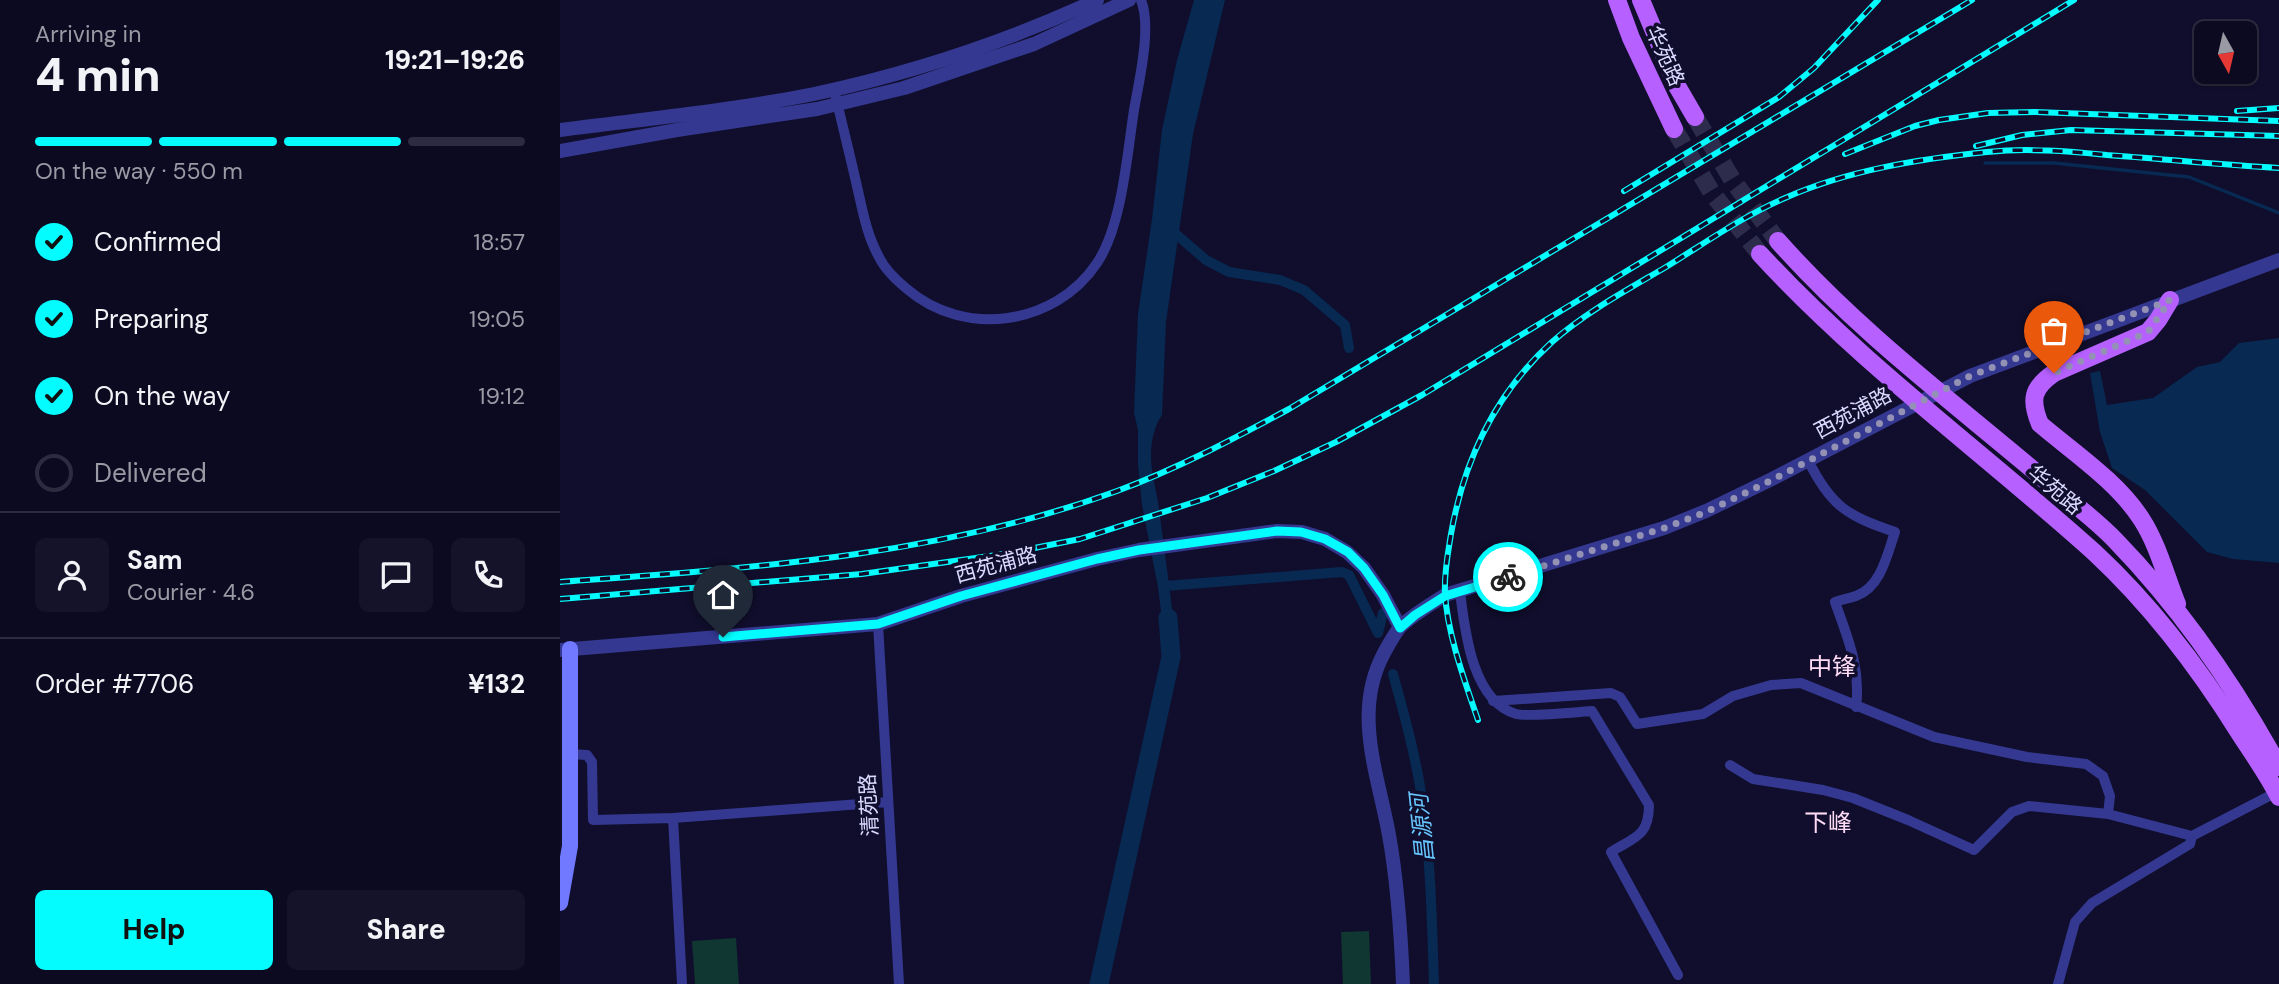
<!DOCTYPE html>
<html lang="en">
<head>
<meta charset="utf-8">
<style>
	body { margin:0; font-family:"DM Sans","Noto Sans SC",sans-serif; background:#15132a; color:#f1f3f6; height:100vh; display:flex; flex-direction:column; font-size:26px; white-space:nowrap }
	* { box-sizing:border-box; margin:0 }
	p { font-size:23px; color:#9a9aa5 }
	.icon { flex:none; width:38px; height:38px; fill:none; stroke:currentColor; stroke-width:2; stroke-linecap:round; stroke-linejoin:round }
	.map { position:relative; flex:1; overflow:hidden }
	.sheet { display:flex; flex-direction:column; background:#0c0a21; width:560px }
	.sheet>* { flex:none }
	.needle { width:46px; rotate:172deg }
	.fabs { position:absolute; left:1634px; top:21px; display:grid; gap:14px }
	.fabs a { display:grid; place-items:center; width:63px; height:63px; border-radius:10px; background:#0c0a21; box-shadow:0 2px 5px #0004,0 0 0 2px #2c2b3f; font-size:35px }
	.pin { position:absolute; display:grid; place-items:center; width:60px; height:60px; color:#fff; margin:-72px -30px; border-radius:50% 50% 50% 0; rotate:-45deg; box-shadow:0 0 7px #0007 }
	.pin .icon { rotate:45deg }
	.courier { position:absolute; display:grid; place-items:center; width:70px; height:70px; margin:-35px; border:5px solid #05fcff; border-radius:50%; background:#fff; color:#222; box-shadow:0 2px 9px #0007 }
	.overview em { font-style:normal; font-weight:800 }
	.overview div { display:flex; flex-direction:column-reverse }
	.overview { display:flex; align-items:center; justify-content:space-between; height:119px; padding:0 35px }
	h1 { font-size:46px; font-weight:800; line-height:52px }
	.bar { display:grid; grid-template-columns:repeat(4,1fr); gap:10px 7px; align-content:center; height:84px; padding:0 35px }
	.bar i { height:9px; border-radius:5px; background:#2c2b3f }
	.bar .selected { background:#05fcff }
	.bar p { grid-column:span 4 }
	.line { display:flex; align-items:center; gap:18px; padding:0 35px; border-top:2px solid #2c2b3f }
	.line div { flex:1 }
	.round { display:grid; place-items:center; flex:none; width:74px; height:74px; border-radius:10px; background:#15132a }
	ol { padding:0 35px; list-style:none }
	li { display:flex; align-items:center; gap:21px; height:77px }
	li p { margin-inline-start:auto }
	li .icon { padding:7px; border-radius:50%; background:#05fcff; color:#111; stroke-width:4 }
	li:last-child { color:#9a9aa5 }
	li i { width:38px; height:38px; border:4px solid #2c2b3f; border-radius:50% }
	.action { display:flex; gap:14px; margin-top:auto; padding:14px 35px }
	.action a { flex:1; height:80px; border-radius:10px; background:#05fcff; color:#111; font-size:28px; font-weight:800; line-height:80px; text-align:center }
	.action a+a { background:#15132a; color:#f1f3f6 }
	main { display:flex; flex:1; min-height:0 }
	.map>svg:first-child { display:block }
</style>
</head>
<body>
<main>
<section class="sheet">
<div class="overview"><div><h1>4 min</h1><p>Arriving in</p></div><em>19:21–19:26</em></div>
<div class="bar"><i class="selected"></i><i class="selected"></i><i class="selected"></i><i></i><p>On the way · 550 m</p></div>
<ol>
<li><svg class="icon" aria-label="check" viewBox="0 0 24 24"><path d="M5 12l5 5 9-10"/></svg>Confirmed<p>18:57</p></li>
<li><svg class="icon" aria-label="check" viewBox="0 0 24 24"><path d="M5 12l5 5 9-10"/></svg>Preparing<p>19:05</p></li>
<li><svg class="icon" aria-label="check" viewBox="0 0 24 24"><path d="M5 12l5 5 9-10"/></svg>On the way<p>19:12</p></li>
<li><i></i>Delivered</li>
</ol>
<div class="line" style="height:126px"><a class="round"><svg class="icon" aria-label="person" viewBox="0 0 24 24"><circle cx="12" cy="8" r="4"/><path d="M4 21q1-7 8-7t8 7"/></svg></a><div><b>Sam</b><p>Courier · 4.6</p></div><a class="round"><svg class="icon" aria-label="chat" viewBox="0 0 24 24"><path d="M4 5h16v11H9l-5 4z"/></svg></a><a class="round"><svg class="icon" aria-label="phone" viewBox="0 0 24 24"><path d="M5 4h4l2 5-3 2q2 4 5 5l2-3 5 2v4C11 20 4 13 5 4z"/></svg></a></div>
<div class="line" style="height:91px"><div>Order #7706</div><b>¥132</b></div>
<div class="action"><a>Help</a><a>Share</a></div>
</section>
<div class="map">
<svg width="1719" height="984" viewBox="0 0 1719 984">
	<rect width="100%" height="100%" fill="#100e2c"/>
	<path fill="#103732" d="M809,931L811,984H783L781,932Z
		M176,938L179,984H135L132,941Z"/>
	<path fill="#072952" d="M634,0H665L633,134L606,322L602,415C594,427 591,441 591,456C591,474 597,491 599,509C605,554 611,598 616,643L605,645L598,587L582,505L578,465V430L574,413L578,314L592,219L602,130L617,60Z
		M1719,338V563L1673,559L1647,552L1585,490L1552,468L1540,432L1530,373L1540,371L1547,405L1593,398L1637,367L1660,362L1679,343Z"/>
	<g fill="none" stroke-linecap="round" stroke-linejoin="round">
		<path stroke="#072952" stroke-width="3.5" d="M1425,163H1494L1629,177L1719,213"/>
		<path stroke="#072952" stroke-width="10" d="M610,229L646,260L669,272L720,280L744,290L785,325L789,348
			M605,586L782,572L789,575L818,633
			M818,633L823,613
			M833,674C845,717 857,761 863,806C871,865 872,925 874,984"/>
		<path stroke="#072952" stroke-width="19" d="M539,984L611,657L608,618"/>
		<path stroke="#2e2c4c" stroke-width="18" stroke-dasharray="18 9" stroke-linecap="butt" d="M1135,117L1173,181L1218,241
			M1114,129L1152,193L1200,254"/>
		<path stroke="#343890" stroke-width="10" d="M274,89C281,120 289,151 296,182C302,207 306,234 319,257C325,270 336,280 347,289C404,338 495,326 537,263C562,226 567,155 574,110C579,81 592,27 581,0
			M1248,460C1271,507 1288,516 1335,532C1327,555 1321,587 1296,596C1288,599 1282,599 1275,602C1288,639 1301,668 1296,707
			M900,592C905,631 912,701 956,714C968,717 1017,712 1032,711L1089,805C1089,836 1075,837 1051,852L1118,975
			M318,624L339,984
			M933,701L1051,693L1060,697L1077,724L1143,714L1173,696L1211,685L1241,683L1374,737L1467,757L1526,764L1543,776L1550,796L1548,814L1632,836L1717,792
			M10,754L27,755L32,762L33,820L113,818L328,802
			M1170,765L1193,779L1263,790L1293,798L1348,820L1414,850L1452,812L1469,806L1548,814
			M113,818L122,984
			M1498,984L1515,922L1532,903L1630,844L1632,836"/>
		<path stroke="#343890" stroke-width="14" d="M0,130C84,119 170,111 254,94C352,73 446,42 537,0
			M0,151L117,130L257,109L344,88L474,44L569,0
			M0,650L318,624L401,596L537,559L579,550L717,531L742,532L765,539L787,552L804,568L823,595L840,627
			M843,984C841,934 838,885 829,835C818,774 792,712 824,653C829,644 834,634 841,626C854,614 870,605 885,595L1104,528L1146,511L1212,479L1410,376L1719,260"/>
		<path stroke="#7079ff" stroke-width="16" d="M0,903L10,846V649"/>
		<path stroke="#b660ff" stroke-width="18" d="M1057,0L1071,38L1114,129
			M1081,0L1117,86L1135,117
			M1218,241C1296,329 1389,399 1478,474C1503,496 1532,516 1555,540C1620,607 1674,685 1719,767
			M1200,254C1302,365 1423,452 1535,553C1592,606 1639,668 1680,734C1693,754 1708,775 1719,797
			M1610,300L1598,320L1588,332L1494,373C1472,388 1470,400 1480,424C1514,453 1558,482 1582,520C1598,545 1606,577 1617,604"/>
		<defs>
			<path id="rail" d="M1677,111L1719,108
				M1416,146L1462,135L1511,130L1719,136
				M1285,154L1355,126L1379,120L1428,113L1475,112L1719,121
				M1064,191L1219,97L1254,68L1318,0
				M0,582C190,568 376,557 557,491C617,469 673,439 729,409L1412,0
				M0,599L302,574L444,554L520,539L647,498L714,471L776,442L862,395L1514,0
				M918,720C905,682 887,633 885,593C884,572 888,553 891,534C904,460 936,393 992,342C1026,312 1067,290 1106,267C1145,243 1183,216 1225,198C1288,170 1359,159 1427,152C1467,148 1507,151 1547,155C1604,159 1661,165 1719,168"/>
		</defs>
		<use href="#rail" stroke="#05fcff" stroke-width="6"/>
		<use href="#rail" stroke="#100e2c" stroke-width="3.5" stroke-dasharray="10" stroke-linecap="butt"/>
	</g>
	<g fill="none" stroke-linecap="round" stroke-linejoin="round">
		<path stroke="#9392b5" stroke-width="7" stroke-dasharray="0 12.6" d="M948,577L1104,528L1146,512L1212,480L1410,376L1610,300L1588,332L1494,373"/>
		<path stroke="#05fcff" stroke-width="9" d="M163,637L318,624L401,596L537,559L579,550L717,531L741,532L765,539L788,552L804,568L823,595L840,628L855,615L885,596L948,577"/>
	</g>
	<g text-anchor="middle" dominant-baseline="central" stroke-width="7" stroke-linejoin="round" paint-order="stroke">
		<g font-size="21" fill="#dad9ff" stroke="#100e2c">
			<text transform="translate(1105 56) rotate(66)">华苑路</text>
			<text transform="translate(1293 413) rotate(-28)">西苑浦路</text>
			<text transform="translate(1495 490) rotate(40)">华苑路</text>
			<text transform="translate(436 565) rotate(-15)">西苑浦路</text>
			<text transform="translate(309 805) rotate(-93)">清苑路</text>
		</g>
		<g font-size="23" font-style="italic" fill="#67c6ff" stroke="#100e2c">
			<text transform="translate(862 828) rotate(-96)">昌源河</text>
		</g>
		<g font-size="24" fill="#ffdbf5" stroke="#100e2c">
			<text x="1272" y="666">中锋</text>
			<text x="1268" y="822">下峰</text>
		</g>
	</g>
</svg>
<div class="fabs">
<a><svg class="needle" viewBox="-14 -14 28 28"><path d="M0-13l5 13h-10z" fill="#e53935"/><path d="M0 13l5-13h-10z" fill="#9a9aa5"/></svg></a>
</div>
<div class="pin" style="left:1494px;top:373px;background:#ea580c"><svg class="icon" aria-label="bag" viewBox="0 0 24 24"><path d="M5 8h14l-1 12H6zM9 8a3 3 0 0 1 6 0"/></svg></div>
<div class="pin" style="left:163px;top:637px;background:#1f2937"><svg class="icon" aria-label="home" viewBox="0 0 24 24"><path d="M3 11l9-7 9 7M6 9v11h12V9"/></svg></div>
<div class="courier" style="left:948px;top:577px"><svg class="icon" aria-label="bike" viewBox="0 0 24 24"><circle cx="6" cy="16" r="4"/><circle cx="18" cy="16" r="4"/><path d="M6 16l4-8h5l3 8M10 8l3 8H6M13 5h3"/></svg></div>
</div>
</main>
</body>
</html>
